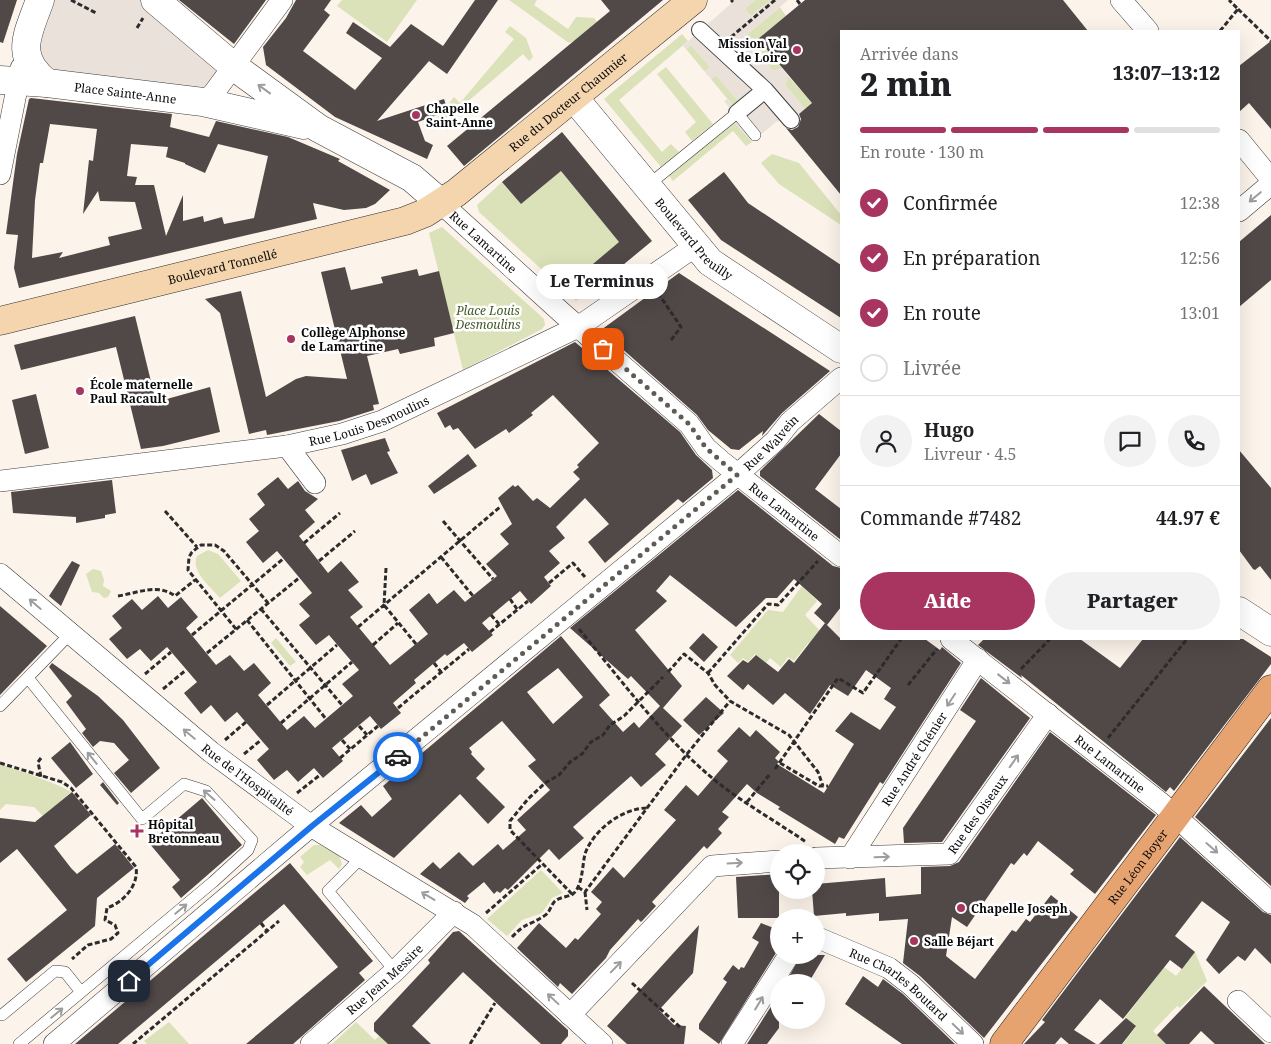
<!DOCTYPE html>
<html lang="fr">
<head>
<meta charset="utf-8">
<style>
	body { margin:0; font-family:"Noto Serif",serif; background:#f2f2f2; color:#202124; height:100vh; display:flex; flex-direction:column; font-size:19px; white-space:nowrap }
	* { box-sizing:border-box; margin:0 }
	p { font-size:16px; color:#757577 }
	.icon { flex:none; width:28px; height:28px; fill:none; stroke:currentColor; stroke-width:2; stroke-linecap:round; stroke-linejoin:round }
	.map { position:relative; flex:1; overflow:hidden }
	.panel { position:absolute; left:840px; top:30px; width:400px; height:610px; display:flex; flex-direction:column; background:#fff; border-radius:0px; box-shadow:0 5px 20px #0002 }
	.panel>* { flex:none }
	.fabs { position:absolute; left:770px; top:844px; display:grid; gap:10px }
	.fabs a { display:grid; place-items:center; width:55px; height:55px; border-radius:50%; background:#fff; box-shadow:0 5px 20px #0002; font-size:25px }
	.pin { position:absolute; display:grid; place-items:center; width:42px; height:42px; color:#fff; margin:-21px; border-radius:10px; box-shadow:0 2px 8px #0006 }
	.courier { position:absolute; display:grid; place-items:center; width:50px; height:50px; margin:-25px; border:4px solid #1a73e8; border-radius:50%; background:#fff; color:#222; box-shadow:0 1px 6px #0007 }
	.bubble { position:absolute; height:35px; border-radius:18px; background:#fff; box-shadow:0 5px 20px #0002; font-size:16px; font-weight:800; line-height:35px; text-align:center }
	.headline em { font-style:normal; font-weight:800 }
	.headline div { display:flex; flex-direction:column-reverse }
	.headline { display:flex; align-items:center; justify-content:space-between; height:85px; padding:0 20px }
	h1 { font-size:32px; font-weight:800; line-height:38px }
	.bar { display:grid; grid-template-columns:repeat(4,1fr); gap:8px 5px; align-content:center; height:60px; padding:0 20px }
	.bar i { height:6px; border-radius:4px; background:#e0e0e0 }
	.bar .on { background:#a7355f }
	.bar p { grid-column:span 4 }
	.line { display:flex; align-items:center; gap:12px; padding:0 20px; border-top:1px solid #e0e0e0 }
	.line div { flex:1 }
	.round { display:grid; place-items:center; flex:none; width:52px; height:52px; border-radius:26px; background:#f2f2f2 }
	ol { padding:0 20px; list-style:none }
	li { display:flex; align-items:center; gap:15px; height:55px }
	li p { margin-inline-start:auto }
	li .icon { padding:5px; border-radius:50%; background:#a7355f; color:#fff; stroke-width:4 }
	li:last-child { color:#757577 }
	li i { width:28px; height:28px; border:2px solid #e0e0e0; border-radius:50% }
	.cta { display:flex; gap:10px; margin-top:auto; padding:10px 20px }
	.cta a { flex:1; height:58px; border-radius:30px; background:#a7355f; color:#fff; font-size:20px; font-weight:800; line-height:58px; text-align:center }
	.cta a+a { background:#f2f2f2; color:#202124 }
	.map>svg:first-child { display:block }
</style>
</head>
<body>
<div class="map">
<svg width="1271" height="1044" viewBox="0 0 1271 1044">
	<rect width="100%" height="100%" fill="#fcf3ea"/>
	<path fill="#dbe1b8" d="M342,0H417L387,42L337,6Z
		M509,0H537L534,5L568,29L576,17L594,18L597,22L576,40L569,43Z
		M755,0H771L751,16L745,9Z
		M780,7L786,16L758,39L782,68L773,71L745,36Z
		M510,26L526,38L533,57L529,61L523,54L451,116L456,123L448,130L444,129L437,118L454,97L460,103L514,39L505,32Z
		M682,34L688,41L619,100L662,152L671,144L679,152L661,167L604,99Z
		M691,45L710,67L705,72L686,49Z
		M666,67L713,124L692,141L685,132L696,122L657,74Z
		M716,75L739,102L734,107L711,79Z
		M788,76L812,103L805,109L785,85Z
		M734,122L752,142L746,146L733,131L673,181L669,176Z
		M772,154L799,163L841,215V225L779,184L761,163Z
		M561,171L619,242L587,269L600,284L576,301L479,212L477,205L502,182L521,204Z
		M442,227L544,319L545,325L542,329L463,370L429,233Z
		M208,550L218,554L241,581L220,598C211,587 190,571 197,556Z
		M93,569L101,571L104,580L103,586L111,591L108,597L104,598L99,593L92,592L86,574Z
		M802,586L817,601L805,615L823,634L814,647L808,643L794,661L788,657L781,667L770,658L766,663L755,654L748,662L743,658L738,663L730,655L768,610L783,612Z
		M276,638L296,662L290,666L271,643Z
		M0,765C6,765 68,788 71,792L43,816L34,807L6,804L0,810Z
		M314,845H320L339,855L342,864L339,869L330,860L307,875L300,867L304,862L300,857Z
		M541,870L563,893L552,898L542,913L522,920L507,936L487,919Z
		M1195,952L1207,981L1180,1008L1177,1006L1153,1031L1166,1044H1123L1136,1027L1125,1018L1164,967L1176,976Z
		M169,1022L189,1044H147L144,1041Z
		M356,1022L375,1040L379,1036L388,1044H332Z"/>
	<path fill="#eae1db" d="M48,0H141L213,57L218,68L217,73L205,89L63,78L36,57Z
		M735,0H755L745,9L751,16L771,0H788L745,36L773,71L782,68L788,76L785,85L805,109L784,126L780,121L776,122L752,142L734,122L731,110L724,101L727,99L734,107L739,102L716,75L711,79L705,72L710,67L691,45L686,49L683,46Z"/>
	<path fill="#514848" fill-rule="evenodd" d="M0,0H17L3,43L0,42Z
		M179,0H266L234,44Z
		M296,0H331L324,10L330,15L303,51L355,90L382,58L346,33L353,22L390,47L411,24L443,46L475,0H498L447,74L429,61L377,121L444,99L448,111L418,122L425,141L433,145L427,159L335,117L266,65L263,47L286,18Z
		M601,0H663L464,166L447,146L610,11Z
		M805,0H1063L1088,31H841V195L786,128L792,130L798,127L801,119L799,114L812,103L758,39Z
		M1271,41V129L1249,103L1239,112V66Z
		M31,98L172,114L170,127L209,137L216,121L288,137L340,159L338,161L390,190L375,204L366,208L344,210L313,203L317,219L19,288L14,268L18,235L6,234L17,154L29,99ZM50,124L97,129L93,161L89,160L83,214L98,191L100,201L135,202L142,229L108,237L110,245L59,258L63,252L32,258L35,200L40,163H43ZM131,144L168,147L166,157L185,163V164L205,173L218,144L268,156L254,218L224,224L222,217L204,222L203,216L183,221V195L166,236L154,185H135L137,177L127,176Z
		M562,132L652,241L600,284L587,269L619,242L561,171L521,204L502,182Z
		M724,172L748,203L841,265V318L721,240L688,200Z
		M1271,215V280L1239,307V242Z
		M345,267L351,290L383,283L381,277L417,269L419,276L439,271L454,333L434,338L435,346L400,354L398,349L367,356L379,404L373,405L374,410L339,421L267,435L266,430L249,434L220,313L205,299L241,291L266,397L296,379L306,376L347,379L321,272Z
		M679,273L830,371L782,413L762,436L763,431L739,450L731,449L708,430L697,415L601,330Z
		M135,316L156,402L210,387L220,432L163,446L141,449L116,347L21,370L14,345Z
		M575,342L680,432L696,455L712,470L713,478L683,503L678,499L605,563L588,542L609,524L585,498L556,527L565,538L549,551L560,563L544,577L551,586L531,604L520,591L482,623L493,635L472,652L464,643L447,656L445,654L427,669L414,680L416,683L393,703L401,713L381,729L370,716L332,748L343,761L323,778L314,768L298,782L287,770L274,780L257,760L269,749L237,712L225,722L211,705L201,714L184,693L197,682L167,647L151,661L140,649L127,659L109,639L122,628L112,616L132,599L142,610L158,596L168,608L181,597L198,617L186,628L216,665L230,655L244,671L254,663L271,683L258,695L287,730L304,716L315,728L353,696L342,684L359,670L329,635L316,645L299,625L310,616L299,604L312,593L293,570L277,551L263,563L246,542L259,531L249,519L265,505L257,494L278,477L288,489L298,481L305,491L318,499L305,510L315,522L299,536L328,573L341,561L359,582L348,590L363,607L350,617L390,665L428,634L409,610L429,593L437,604L454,590L465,602L497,576L486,564L509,544L500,534L512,524L498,498L513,485L515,487L518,485L533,501L537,498L550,508L580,479L573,472L579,467L577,465L599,443L553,395L531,413L533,415L509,433L506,429L475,449L458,428L453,430L450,425L445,428L437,413Z
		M36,394L49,448L25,454L12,400Z
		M819,414L841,431V454L815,489L841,509V540L760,476V471Z
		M385,438L390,451L387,452L398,473L371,485L366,474L352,481L341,450Z
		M1239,450L1271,488V580L1260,566L1255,570L1253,569L1239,550Z
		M468,454L477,466L434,494L428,486Z
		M112,480L116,513L105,515V518L76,523V517L13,513L11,492Z
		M738,490L833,566L841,568V607L827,625L814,613L822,604L794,579L777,598H766L736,627L670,575L656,591L667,601L635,630L682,686L663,708L682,726L655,754L666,765L641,787L631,776L573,827L584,838L559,860L549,849L508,890L505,888L500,893L497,891L494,894L484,882L467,896L469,898L465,903L420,874L433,862L440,869L459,852L473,866L498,844L503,850L526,830L517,820L550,790L528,766L536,760L502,721L469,748L472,752L471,754L485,769L476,778L505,807L488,824L460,794L394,858L339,823L361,805L372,817L392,799L383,786L561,636L610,695L599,705L623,732L634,722L639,728L660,706L631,676L628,679L570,628ZM558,668L583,697L553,724L527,692Z
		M72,561L80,565L61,606L49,596Z
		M0,606L47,646L0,695Z
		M825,623L841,639H925L940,650L942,647L961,663L883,784L880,782L844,839L839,837L835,844L778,809L780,807L757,793L747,784L722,812L729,817L718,829L722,833L707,849L704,846L652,902L656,906L643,920L641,922L638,919L610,950L606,958L572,994L560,983L558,987L517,948L539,923L566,948L575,938L578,940L601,914L596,909L602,902L591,892L613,867L624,878L676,820L664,810L686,785L698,796L728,761L717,751L739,727L750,737L756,730L780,752L775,758L779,762L777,764L824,793L854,744L835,731L851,712L880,730L896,707L884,699L891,688L866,670L848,696L830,685L810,714L785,693L773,705L748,684L743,690L727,676L743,660L748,663L756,655L778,672L789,659L794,663Z
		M703,633L718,647L704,662L689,648Z
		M984,639H1080L1120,668L1143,639H1243L1271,657V664L1174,791L1170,787L1166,792L1021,675L1022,678L978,645Z
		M52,663L98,696L123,720L160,768L131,793L114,773L129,760L114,743L100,741L93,747L82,733L86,729L66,702L72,696L49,667Z
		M981,678L1030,718L942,842L904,843L903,828L976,721L960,710Z
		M706,697L724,713L699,735L683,720Z
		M1271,718V886L1195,817Z
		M1050,732L1156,815L1095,894L1070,874L1074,870L1038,841L1027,856L1024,853L1014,865L1011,863L967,927L952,917L946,956L975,979L1012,930L1016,932L1026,919L1030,922L1051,895L1078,917L984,1038L920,976L903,963L908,919L879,921V913L846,916V913L814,916L812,890H816V884L885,878L886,897L921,894V867L950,866L959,862Z
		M70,742L93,774L76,788L51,758Z
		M103,782L119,803L117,805L100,785Z
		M72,792L91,815L54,846L71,868L77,874L115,844L134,868L97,898L95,926L26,982L7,959L67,910L17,849L0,863V818L35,822Z
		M202,798L242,845L181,898L172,887L180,880L149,843Z
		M1180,837L1263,912L1271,915V964L1255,948L1245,961L1238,956L1219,974L1206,960L1230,922L1202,901L1175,936L1195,952L1182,969L1170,960L1123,1019L1100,999L1074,1030L1096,1044H1069L1061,1037L1055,1044H1024L1045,1022L1042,1020Z
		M290,863L373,961L359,973L365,980L301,1037L293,1044H246L338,967L284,904L118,1044H75Z
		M779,874V918H738L736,877Z
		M761,923L779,930V948L719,1044L699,1029V1024L727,982L723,979L733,965L739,970L741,967L744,968L759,942L752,938Z
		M699,925L693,973L659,1010L674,1025L686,1026L684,1044H627L607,1026Z
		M459,931L568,1030V1036L561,1044H541L463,972L412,1026L431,1044H388L374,1031V1023L430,963L428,960L453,932Z
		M801,955H825L809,982H786Z
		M863,976L878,987L883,979L903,994L955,1044H902L845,1004Z
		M1204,986L1265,1044H1215L1201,1031L1189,1044H1166L1157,1035Z
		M779,994V1028L767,1044H747Z
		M1126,1018L1136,1026L1122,1044H1099Z"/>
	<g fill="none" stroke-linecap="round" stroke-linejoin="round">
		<defs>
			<path id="service" d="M647,186L737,113L755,135
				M0,706L70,634
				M362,857L328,891L395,971
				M2,1015L55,971L65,972L81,992
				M19,1044L213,882L248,850L252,840L206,791L184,784L142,819L28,678"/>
			<path id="pedestrian" d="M700,30L765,90L791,120
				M737,113L765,90"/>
			<g id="minor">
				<path d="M1121,0L1148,31"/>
				<path d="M203,102L213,94L282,0"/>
				<path d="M1239,140L1271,179"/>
				<path d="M0,174L21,68"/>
				<path id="s1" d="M442,204L561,312L689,424L706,448L721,461L841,556"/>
				<path d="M1239,211L1271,184"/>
				<path d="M287,446L315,483"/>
				<path id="s2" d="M0,481L287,446L342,434L382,421L578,327L697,245"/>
				<path id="s3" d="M0,574L211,752L311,826L473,925L602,1044"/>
				<path id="s4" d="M951,639L1162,804L1271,903"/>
				<path id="s5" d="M816,858L949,854L1048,714"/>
				<path id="s6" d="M850,858L978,659"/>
				<path id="s7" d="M816,937L889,968L911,985L973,1044"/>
				<path d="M1238,1001L1271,1032"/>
				<path d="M570,1015L712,866L779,861"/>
				<path id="s8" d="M54,1044L311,826L737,475L775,441L790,422L841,378"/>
				<path id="s9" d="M311,1044L395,971L454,912"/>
				<path d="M732,1044L789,955"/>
			</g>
			<g id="tertiary">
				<path d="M40,0C28,34 13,56 47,83"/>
				<path d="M155,0L233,66L318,128L412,178L442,204"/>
				<path id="s10" d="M0,80L47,83L203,102L304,125"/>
				<path id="s11" d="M575,99L710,262L841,349"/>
				<path d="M1239,611L1271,632"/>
			</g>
			<g id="secondary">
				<path id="s12" d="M0,321L405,221L425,213L456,193L693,0"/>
			</g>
			<g id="primary">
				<path id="s13" d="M1004,1044L1271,689"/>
			</g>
		</defs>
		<use href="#service" stroke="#3d3d3d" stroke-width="12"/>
		<use href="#pedestrian" stroke="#3d3d3d" stroke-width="18"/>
		<use href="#minor" stroke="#3d3d3d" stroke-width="22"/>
		<use href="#tertiary" stroke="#3d3d3d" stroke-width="29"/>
		<use href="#secondary" stroke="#2c2c2c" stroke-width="29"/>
		<use href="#primary" stroke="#1b1b1b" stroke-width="29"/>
		<path stroke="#2c2c2c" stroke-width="3" stroke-dasharray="5 2.5" stroke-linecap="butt" d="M71,0L96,13
			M731,0L733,2
			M797,0L800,4
			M1238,9L1271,41
			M137,28L143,18
			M1220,31L1238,9L1229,0
			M731,37L775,0
			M658,293L681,327L671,340
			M165,511L197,547
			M443,521L493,579
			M304,543L340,513
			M441,557L473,596
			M319,561L355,531
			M386,568L384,605L416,644
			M549,583L573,563L585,577
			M118,596C138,593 158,583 175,596L195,580
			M510,599L517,609
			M261,609L342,705
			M491,615L499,624
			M247,620L326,719
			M358,627L500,507
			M236,629L188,570L189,557L192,552L201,545H215L224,551L268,603
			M579,629C622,681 664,739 717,782C745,804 777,822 806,842
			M490,632L528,601
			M192,635L283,559
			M373,645L398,623
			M207,653L299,578
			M434,663L441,672
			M1021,669L1050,639
			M668,672L684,654L708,673L715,685L730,701L789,735L818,772L823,786
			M708,673L768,604L778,605L818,561
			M145,674L171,652
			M908,685L937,649
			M163,689L186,670
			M267,705L337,645
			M398,708L469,649
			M281,723L352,662
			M359,726L367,735
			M1108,738L1187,639
			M225,740L246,722
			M342,740L350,749
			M244,754L261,740
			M41,758L38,762L41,777
			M340,758L378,726
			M0,763L62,782L71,788L136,867C139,885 124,902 107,908L105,920L115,925L118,933L111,939L88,945L72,959
			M780,763L819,786H828
			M775,769L838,678L863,693L901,639
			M297,793L320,775
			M747,802L770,774
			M578,887L585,892L687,754L730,701
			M585,892L587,910
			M572,894L510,830V821L528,799L545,783L559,775L570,762L582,754L591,742L603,735L610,725L624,716L663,677
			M486,913L541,865
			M261,923L267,931
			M512,937C526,922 529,926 544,916C550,913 550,906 555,901C560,897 568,897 573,894C583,885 582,866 585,854C593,830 623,808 647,808
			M632,983L681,1028
			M133,1044L279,921
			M470,1044L495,1003"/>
		<use href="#service" stroke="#fff" stroke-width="11"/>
		<use href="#pedestrian" stroke="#fff" stroke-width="16"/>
		<use href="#minor" stroke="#fff" stroke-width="21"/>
		<use href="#tertiary" stroke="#fff" stroke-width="28"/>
		<use href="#secondary" stroke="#f4d5ad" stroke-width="28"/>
		<use href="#primary" stroke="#e6a36f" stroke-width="28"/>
	</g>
	<defs><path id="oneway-shaft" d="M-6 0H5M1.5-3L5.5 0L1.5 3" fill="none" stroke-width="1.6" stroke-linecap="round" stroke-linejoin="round" transform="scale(1.25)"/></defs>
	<g stroke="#9d9d9d">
		<use href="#oneway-shaft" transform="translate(264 89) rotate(-144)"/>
		<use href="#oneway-shaft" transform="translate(1255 197) rotate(140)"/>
		<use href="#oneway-shaft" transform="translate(35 604) rotate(-139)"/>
		<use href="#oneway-shaft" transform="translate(1004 679) rotate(38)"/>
		<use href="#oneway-shaft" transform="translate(951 700) rotate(123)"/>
		<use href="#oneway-shaft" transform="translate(189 734) rotate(-140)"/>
		<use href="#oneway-shaft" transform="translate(92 758) rotate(-129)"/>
		<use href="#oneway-shaft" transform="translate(1014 761) rotate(-55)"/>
		<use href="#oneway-shaft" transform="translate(209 795) rotate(-139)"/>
		<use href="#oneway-shaft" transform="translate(1212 848) rotate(41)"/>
		<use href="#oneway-shaft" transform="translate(882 857) rotate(-2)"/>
		<use href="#oneway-shaft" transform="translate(735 863) rotate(-3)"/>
		<use href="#oneway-shaft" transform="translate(428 896) rotate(-149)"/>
		<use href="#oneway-shaft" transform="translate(181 909) rotate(-40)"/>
		<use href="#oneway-shaft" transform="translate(616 967) rotate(-46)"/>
		<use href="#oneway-shaft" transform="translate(553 999) rotate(-137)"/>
		<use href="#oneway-shaft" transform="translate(759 1003) rotate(-59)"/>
		<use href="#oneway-shaft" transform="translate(57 1013) rotate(-40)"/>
		<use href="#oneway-shaft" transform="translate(958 1029) rotate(44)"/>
	</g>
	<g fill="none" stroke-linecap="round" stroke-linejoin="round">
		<path stroke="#5f5c58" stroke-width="5" stroke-dasharray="0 9" d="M398,757L737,475L706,448L689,424L603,349"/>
		<path stroke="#1a73e8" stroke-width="6" d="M129,981L312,826L398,757"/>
	</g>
	<g fill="#a7355f" stroke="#fff" stroke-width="2">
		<circle cx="797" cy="50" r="5"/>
		<circle cx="416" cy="115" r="5"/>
		<circle cx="291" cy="339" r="5"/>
		<circle cx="80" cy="391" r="5"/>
		<path d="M134.5 823.5h5v5h5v5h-5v5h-5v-5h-5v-5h5z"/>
		<circle cx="961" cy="908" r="5"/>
		<circle cx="914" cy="941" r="5"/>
	</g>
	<g text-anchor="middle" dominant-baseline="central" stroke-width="5" stroke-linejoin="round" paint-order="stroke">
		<g font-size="12" font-weight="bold" fill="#0a0a0a" stroke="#fff" text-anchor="start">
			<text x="787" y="43" text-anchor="end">Mission Val<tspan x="787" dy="14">de Loire</tspan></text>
			<text x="426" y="108">Chapelle<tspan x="426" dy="14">Saint-Anne</tspan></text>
			<text x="301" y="332">Collège Alphonse<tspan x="301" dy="14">de Lamartine</tspan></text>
			<text x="90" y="384">École maternelle<tspan x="90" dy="14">Paul Racault</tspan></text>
			<text x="148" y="824">Hôpital<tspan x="148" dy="14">Bretonneau</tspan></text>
			<text x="971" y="908">Chapelle Joseph</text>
			<text x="924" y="941">Salle Béjart</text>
		</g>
		<g font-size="12" fill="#0a0a0a" stroke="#fff">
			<text stroke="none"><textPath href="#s10" startOffset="126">Place Sainte-Anne</textPath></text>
			<text stroke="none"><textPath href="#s12" startOffset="620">Rue du Docteur Chaumier</textPath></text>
			<text stroke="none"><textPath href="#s11" startOffset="184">Boulevard Preuilly</textPath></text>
			<text stroke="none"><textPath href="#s1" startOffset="56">Rue Lamartine</textPath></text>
			<text stroke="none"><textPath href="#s12" startOffset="229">Boulevard Tonnellé</textPath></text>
			<text stroke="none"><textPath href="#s2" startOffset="375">Rue Louis Desmoulins</textPath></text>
			<text stroke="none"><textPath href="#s8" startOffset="936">Rue Walvein</textPath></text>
			<text stroke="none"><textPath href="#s1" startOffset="461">Rue Lamartine</textPath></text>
			<text stroke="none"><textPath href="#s6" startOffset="118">Rue André Chénier</textPath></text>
			<text stroke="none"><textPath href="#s4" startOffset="202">Rue Lamartine</textPath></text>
			<text stroke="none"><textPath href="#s3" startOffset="322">Rue de l'Hospitalité</textPath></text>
			<text stroke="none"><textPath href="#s5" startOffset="182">Rue des Oiseaux</textPath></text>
			<text stroke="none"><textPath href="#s13" startOffset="222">Rue Léon Boyer</textPath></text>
			<text stroke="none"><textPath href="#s9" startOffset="98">Rue Jean Messire</textPath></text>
			<text stroke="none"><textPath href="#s7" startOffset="96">Rue Charles Boutard</textPath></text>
		</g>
		<g font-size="12" font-style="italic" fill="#3f5824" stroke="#fff">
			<text x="488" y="310">Place Louis<tspan x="488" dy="14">Desmoulins</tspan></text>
		</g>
	</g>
</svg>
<div class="fabs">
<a><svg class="icon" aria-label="locate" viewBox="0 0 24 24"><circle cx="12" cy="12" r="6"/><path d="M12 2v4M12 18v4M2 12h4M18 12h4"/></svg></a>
<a>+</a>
<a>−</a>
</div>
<div class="pin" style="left:603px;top:349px;background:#ea580c"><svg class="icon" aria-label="bag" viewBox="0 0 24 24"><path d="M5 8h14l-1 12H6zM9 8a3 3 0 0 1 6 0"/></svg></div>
<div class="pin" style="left:129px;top:981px;background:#1f2937"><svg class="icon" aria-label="home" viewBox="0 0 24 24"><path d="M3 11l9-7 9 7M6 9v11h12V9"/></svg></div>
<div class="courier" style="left:398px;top:757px"><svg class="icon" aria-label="car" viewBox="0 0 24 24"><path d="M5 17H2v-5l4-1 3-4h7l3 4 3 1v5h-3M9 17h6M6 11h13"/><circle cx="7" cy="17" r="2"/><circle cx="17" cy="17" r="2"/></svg></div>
<div class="bubble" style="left:536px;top:264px;width:132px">Le Terminus</div>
<section class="panel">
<div class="headline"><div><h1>2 min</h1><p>Arrivée dans</p></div><em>13:07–13:12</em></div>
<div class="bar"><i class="on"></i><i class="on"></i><i class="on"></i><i></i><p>En route · 130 m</p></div>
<ol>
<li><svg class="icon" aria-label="check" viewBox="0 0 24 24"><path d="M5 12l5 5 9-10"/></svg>Confirmée<p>12:38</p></li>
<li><svg class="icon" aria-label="check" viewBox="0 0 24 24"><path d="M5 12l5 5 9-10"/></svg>En préparation<p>12:56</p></li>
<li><svg class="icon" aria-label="check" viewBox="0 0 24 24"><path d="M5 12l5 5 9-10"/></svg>En route<p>13:01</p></li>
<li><i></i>Livrée</li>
</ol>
<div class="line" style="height:90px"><a class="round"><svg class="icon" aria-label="person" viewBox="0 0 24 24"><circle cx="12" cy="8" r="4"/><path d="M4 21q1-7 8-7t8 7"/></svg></a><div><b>Hugo</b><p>Livreur · 4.5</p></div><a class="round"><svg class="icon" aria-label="chat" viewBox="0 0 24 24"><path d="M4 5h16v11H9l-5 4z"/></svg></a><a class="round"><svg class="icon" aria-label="phone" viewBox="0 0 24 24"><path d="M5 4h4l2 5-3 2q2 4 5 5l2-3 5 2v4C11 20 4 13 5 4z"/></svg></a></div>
<div class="line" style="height:65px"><div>Commande #7482</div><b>44.97 €</b></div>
<div class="cta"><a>Aide</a><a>Partager</a></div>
</section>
</div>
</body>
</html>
